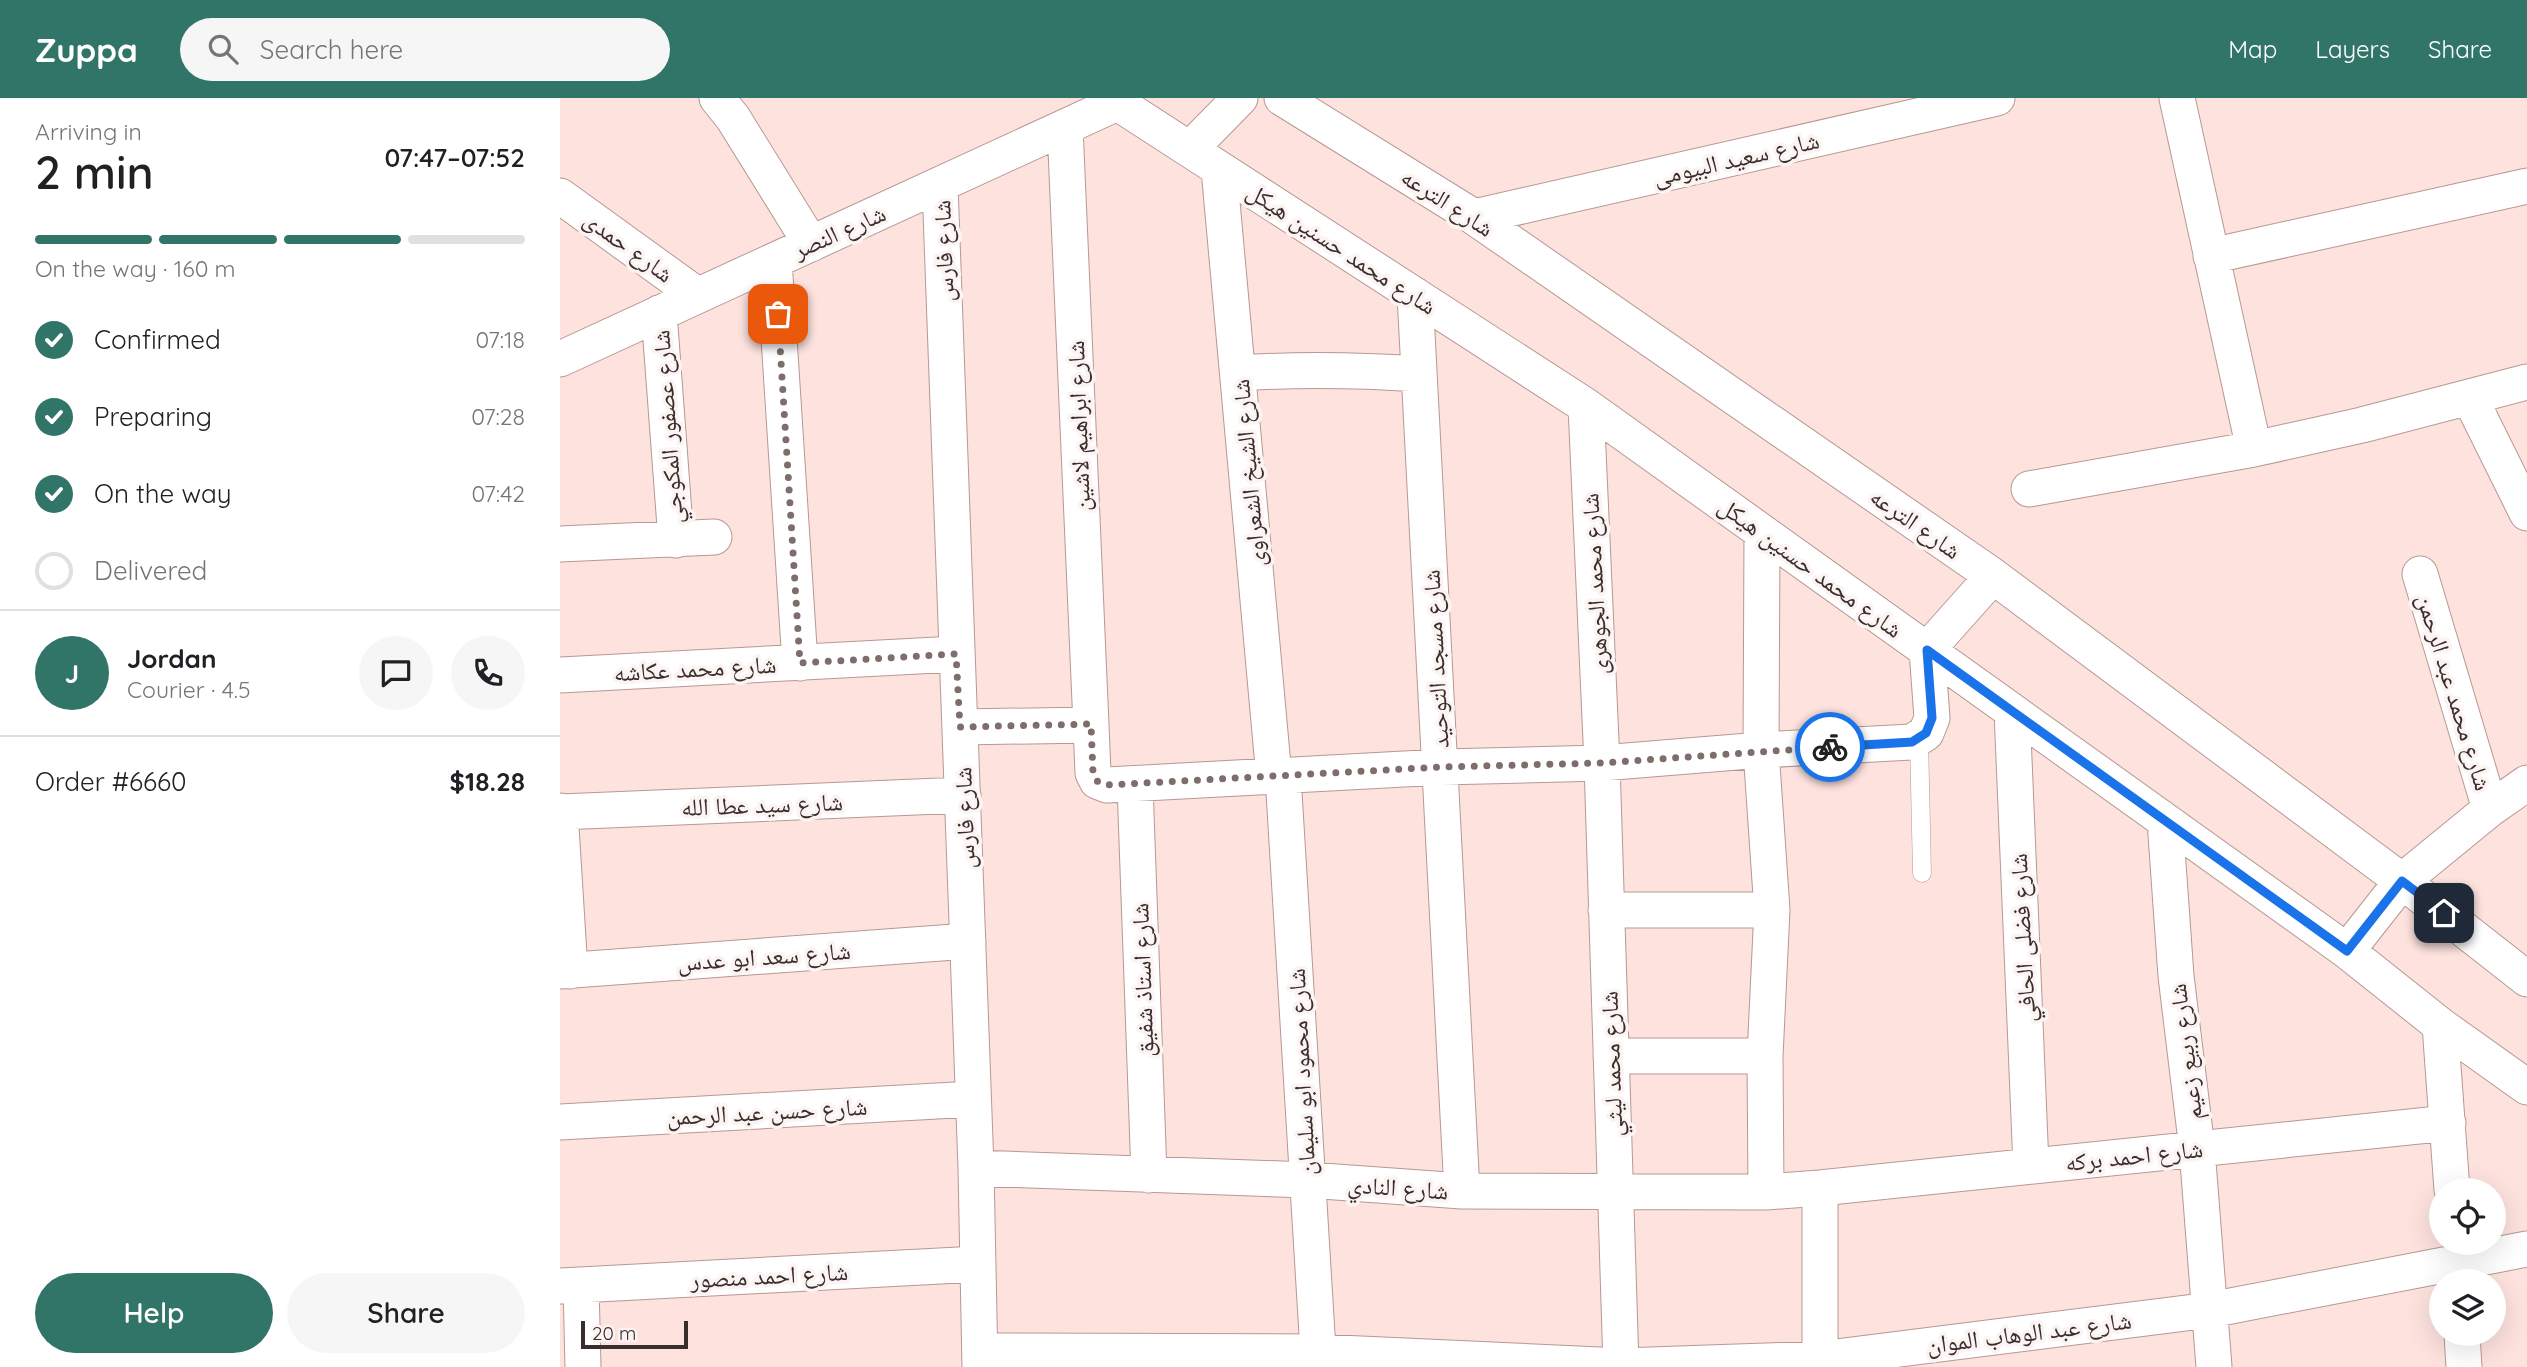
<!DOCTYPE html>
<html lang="en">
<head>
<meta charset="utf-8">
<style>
	body { margin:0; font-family:Quicksand,"Noto Naskh Arabic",sans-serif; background:#f6f6f6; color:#202124; height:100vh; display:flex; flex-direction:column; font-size:26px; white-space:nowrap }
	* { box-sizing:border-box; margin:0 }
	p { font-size:23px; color:#757577 }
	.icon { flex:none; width:38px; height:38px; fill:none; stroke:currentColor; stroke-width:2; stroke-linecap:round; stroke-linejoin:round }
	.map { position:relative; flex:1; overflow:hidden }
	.side { display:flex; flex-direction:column; background:#fff; width:560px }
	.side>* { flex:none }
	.controls { position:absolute; left:1869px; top:1080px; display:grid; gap:14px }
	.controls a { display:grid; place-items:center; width:77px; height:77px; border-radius:50%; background:#fff; box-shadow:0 7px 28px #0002; font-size:35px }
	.scale { position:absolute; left:21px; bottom:18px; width:107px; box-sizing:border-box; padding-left:7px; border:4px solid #3a2e2c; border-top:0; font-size:19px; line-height:24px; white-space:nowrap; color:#3a2e2c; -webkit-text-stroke:5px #fbf4f3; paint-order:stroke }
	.pin { position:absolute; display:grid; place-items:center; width:60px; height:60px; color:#fff; margin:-30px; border-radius:14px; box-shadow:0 4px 10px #0006 }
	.courier { position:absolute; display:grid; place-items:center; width:70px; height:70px; margin:-35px; border:5px solid #1a73e8; border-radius:50%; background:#fff; color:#222; box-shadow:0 2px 9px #0007 }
	.summary em { font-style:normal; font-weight:600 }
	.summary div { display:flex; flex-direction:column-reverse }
	.summary { display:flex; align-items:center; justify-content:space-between; height:119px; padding:0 35px }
	h1 { font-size:46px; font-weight:600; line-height:52px }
	.bar { display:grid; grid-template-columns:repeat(4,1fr); gap:10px 7px; align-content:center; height:84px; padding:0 35px }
	.bar i { height:9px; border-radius:5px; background:#e0e0e0 }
	.bar .selected { background:#317568 }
	.bar p { grid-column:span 4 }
	.line { display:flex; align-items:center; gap:18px; padding:0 35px; border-top:2px solid #e0e0e0 }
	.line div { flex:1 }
	.round { display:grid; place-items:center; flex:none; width:74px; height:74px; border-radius:37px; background:#f6f6f6 }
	ol { padding:0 35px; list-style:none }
	li { display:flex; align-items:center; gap:21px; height:77px }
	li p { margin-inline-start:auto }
	li .icon { padding:7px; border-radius:50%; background:#317568; color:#fff; stroke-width:4 }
	li:last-child { color:#757577 }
	li i { width:38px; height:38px; border:4px solid #e0e0e0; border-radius:50% }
	.button { display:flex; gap:14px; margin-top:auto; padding:14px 35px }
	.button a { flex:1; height:80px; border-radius:42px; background:#317568; color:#fff; font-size:28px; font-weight:600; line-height:80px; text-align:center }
	.button a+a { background:#f6f6f6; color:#202124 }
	header { display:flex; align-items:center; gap:42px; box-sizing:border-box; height:98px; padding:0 35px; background:#317568; color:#fff }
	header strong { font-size:33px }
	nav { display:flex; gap:38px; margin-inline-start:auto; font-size:24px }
	.search { width:490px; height:63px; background:#f6f6f6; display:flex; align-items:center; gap:18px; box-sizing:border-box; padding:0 24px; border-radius:38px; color:#757577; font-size:26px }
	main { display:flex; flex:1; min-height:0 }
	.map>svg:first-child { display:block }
</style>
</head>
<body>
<header>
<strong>Zuppa</strong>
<div class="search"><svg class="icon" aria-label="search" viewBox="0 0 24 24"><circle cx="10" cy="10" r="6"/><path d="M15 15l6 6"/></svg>Search here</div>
<nav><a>Map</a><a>Layers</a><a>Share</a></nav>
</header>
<main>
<section class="side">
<div class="summary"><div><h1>2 min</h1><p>Arriving in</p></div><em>07:47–07:52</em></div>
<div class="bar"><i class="selected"></i><i class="selected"></i><i class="selected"></i><i></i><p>On the way · 160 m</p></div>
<ol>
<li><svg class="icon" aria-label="check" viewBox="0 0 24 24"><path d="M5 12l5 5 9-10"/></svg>Confirmed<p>07:18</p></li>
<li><svg class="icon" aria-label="check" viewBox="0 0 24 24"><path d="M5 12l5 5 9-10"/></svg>Preparing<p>07:28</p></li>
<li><svg class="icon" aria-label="check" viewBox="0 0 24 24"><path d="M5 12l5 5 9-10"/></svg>On the way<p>07:42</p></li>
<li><i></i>Delivered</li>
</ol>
<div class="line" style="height:126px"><b class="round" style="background:#317568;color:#fff">J</b><div><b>Jordan</b><p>Courier · 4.5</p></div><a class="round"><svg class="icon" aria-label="chat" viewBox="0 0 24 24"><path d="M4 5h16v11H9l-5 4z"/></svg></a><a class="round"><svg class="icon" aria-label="phone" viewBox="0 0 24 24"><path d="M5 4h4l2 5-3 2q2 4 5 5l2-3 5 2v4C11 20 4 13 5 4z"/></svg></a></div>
<div class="line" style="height:91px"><div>Order #6660</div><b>$18.28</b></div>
<div class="button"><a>Help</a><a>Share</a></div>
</section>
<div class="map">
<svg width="1967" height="1269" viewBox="0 0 1967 1269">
	<rect width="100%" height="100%" fill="#fde2de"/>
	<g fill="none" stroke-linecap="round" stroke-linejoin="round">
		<defs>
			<path id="service" d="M1359,641L1362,775"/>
			<path id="minor" d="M157,0L173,20L251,146
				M550,0L1026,308L1787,853L1880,927L1967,989
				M722,0L914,119L1433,478L1842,783L1967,881
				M1617,0L1694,351
				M505,29L531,627
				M630,51L680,0
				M659,71L714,679
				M380,87L416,1070L420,1269
				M0,98L137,197
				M914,119L1437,0
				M1651,158L1967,88
				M214,163L240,565
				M855,197L902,1093
				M99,215L116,442
				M0,261L557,5
				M679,275C740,271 799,272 859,276
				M1910,300L1967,415
				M1026,308L1042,665L1061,1268
				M1469,391L1694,351L1802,327L1967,284
				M1202,435L1201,652L1212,812L1205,958L1206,1094
				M0,446L154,439
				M1860,476L1930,711
				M0,577L396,556
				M1452,613L1471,1068
				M400,629L531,627L533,675L537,683L547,687L881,669L1042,665L1201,652L1352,644L1366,635L1372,620L1367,552L1433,478
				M723,678L759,1269
				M575,687L589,1077
				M0,713L10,873
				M0,714L403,697
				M1605,723L1616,878L1637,1051L1654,1269
				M1046,812H1212
				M1787,853L1842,783L1930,711L1967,685
				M0,873L408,843
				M1880,927L1892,1092
				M1051,958H1205
				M0,1024L413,1001
				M416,1070L748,1082L902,1093L1206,1094L1260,1090L1888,1025
				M21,1187L23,1269
				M0,1188L418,1166
				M1902,1236L1904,1269
				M420,1253L757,1254L1061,1268L1260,1261L1650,1212L1967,1151
				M1260,1269V1090"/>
		</defs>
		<use href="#service" stroke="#b79893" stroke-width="19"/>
		<use href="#minor" stroke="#b79893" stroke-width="37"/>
		<use href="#service" stroke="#fff" stroke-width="18"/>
		<use href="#minor" stroke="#fff" stroke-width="35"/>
	</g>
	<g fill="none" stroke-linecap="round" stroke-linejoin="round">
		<path stroke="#7e6d6a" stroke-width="7" stroke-dasharray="0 12.6" d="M218,216L240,565L396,556L400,629L531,626L533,675L537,683L547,687L881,669L1042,665L1270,649"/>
		<path stroke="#1a73e8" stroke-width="9" d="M1270,649L1352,644L1366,635L1372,620L1367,552L1787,853L1842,783L1884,815"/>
	</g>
	<g text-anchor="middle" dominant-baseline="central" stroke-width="7" stroke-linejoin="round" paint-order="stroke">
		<g font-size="24" fill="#3a2e2c" stroke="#fbf4f3">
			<text transform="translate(1176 60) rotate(-13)">شارع سعيد البيومى</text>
			<text transform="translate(888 104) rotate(33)">شارع الترعه</text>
			<text transform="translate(279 133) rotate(-24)">شارع النصر</text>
			<text transform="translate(69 148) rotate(36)">شارع حمدى</text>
			<text transform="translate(782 150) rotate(33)">شارع محمد حسنين هيكل</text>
			<text transform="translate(383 153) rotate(-92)">شارع فارس</text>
			<text transform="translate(518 328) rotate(-92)">شارع ابراهيم لاشين</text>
			<text transform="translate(107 329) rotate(-94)">شارع عصفور المكوجي</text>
			<text transform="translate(688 375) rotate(-95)">شارع الشيخ الشعراوى</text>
			<text transform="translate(1356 425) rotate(35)">شارع الترعه</text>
			<text transform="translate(1251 469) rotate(36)">شارع محمد حسنين هيكل</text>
			<text transform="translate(1034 486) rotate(-93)">شارع محمد الجوهرى</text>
			<text transform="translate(875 561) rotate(-93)">شارع مسجد التوحيد</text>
			<text transform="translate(135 570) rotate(-3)">شارع محمد عكاشه</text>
			<text transform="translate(1895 594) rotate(73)">شارع محمد عبد الرحمن</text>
			<text transform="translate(202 706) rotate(-2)">شارع سيد عطا الله</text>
			<text transform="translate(404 720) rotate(-92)">شارع فارس</text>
			<text transform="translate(1462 840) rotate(-93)">شارع فضلى الحافي</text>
			<text transform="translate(204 858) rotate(-4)">شارع سعد ابو عدس</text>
			<text transform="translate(582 882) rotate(-92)">شارع استاذ شفيق</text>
			<text transform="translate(1625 954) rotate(-97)">شارع ربيع زعيم</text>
			<text transform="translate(1051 966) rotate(-92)">شارع محمد ليثي</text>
			<text transform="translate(741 974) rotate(-93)">شارع محمود ابو سليمان</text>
			<text transform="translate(207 1013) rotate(-3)">شارع حسن عبد الرحمن</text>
			<text transform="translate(1574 1057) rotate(-6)">شارع احمد بركه</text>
			<text transform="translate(838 1089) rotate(4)">شارع النادي</text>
			<text transform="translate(209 1177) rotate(-3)">شارع احمد منصور</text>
			<text transform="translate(1469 1234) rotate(-7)">شارع عبد الوهاب الموان</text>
		</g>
	</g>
</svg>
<div class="controls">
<a><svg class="icon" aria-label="locate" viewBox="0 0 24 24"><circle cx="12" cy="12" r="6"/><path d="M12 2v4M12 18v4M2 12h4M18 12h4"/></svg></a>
<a><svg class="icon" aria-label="layers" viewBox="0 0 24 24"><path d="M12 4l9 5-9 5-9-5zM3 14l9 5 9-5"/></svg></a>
</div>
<div class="scale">20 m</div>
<div class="pin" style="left:218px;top:216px;background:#ea580c"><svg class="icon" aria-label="bag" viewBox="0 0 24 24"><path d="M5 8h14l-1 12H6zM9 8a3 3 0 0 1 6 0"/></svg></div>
<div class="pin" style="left:1884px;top:815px;background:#1f2937"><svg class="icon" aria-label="home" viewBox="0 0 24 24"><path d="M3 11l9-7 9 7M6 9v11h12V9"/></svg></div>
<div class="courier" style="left:1270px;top:649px"><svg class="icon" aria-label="bike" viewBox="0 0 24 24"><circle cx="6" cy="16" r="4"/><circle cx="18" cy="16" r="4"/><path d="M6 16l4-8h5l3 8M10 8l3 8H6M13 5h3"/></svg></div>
</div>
</main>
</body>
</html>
